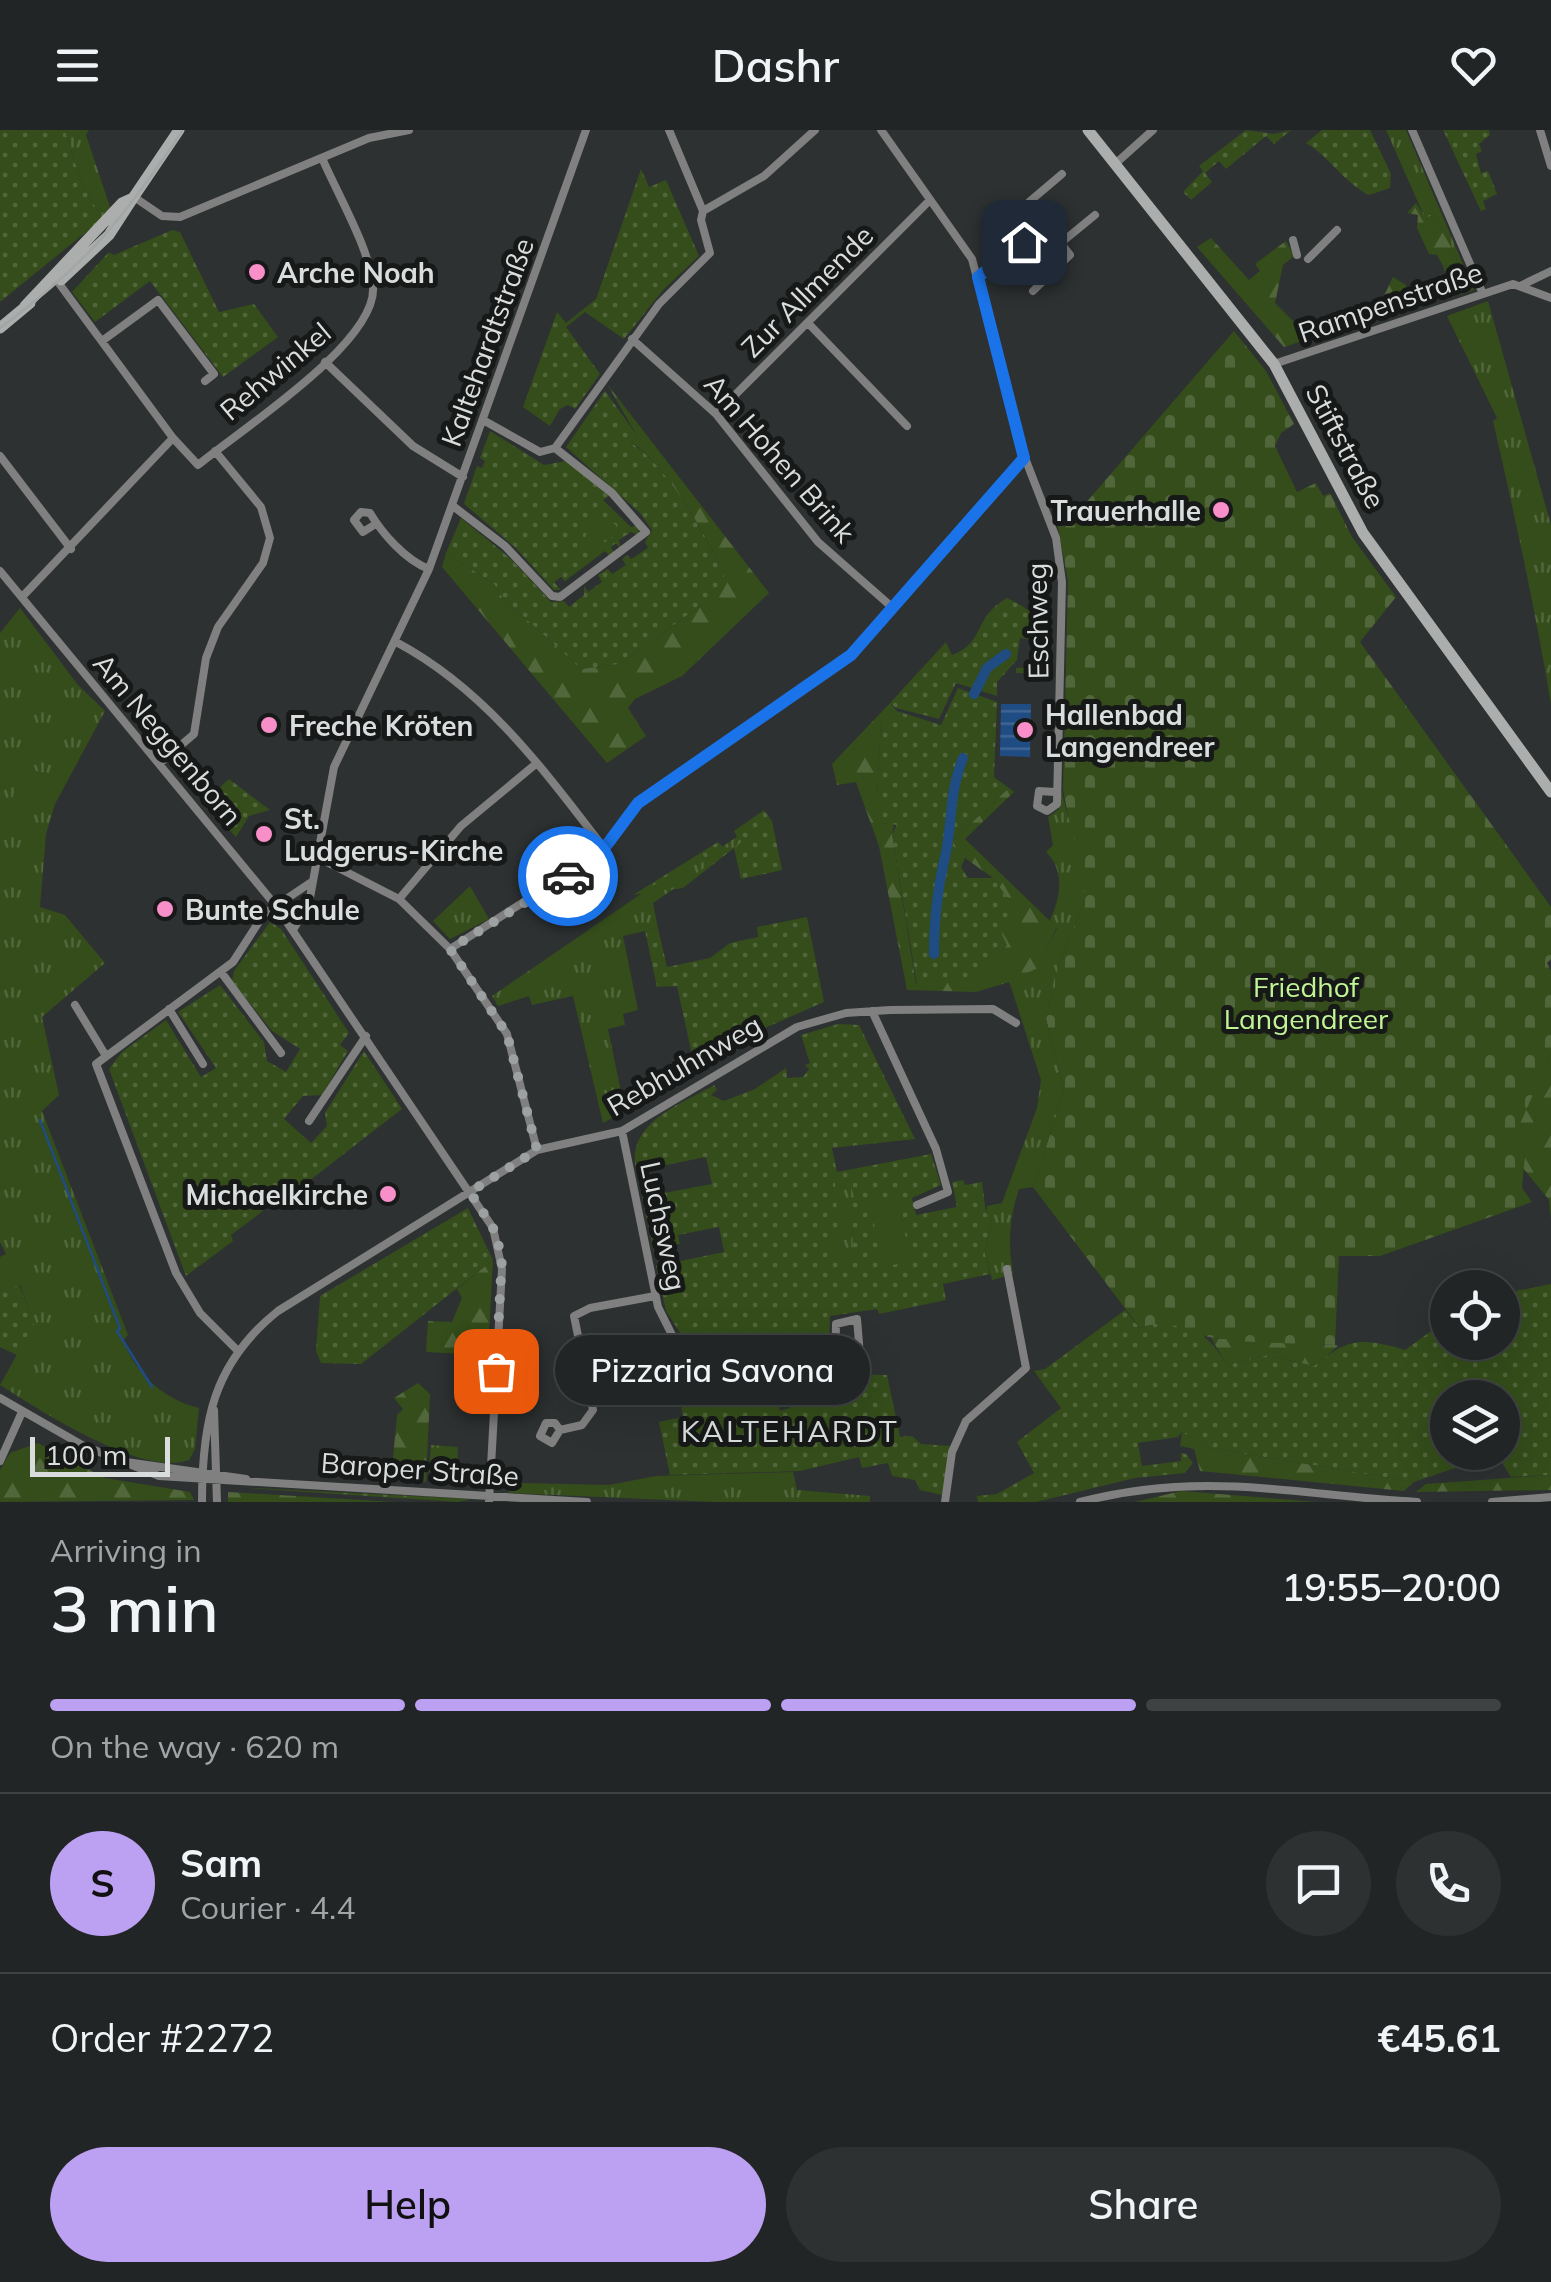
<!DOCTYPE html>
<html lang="en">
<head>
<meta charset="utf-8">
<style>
	body { margin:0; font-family:Mulish,sans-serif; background:#2e3132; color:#f1f3f6; height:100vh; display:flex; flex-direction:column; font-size:38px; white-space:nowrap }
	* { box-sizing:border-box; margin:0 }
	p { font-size:32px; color:#a2a5a7 }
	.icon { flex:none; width:55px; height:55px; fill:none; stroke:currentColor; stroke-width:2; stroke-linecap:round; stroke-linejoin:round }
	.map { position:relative; height:1372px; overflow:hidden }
	.side { display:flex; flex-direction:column; background:#222525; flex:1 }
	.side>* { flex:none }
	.buttons { position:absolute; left:1430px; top:1140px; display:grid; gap:20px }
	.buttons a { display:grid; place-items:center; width:90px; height:90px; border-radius:50%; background:#222525; box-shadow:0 10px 40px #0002,0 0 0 2px #3f4242; font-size:50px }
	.scale { position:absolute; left:30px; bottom:25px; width:140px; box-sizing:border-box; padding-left:10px; border:5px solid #dadddd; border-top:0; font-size:28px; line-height:35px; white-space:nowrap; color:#dadddd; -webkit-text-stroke:8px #171818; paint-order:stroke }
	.pin { position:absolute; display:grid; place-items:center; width:85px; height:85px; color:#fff; margin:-42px; border-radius:20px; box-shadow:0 5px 15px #0006 }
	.courier { position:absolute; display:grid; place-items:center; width:100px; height:100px; margin:-50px; border:8px solid #1a73e8; border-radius:50%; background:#fff; color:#222; box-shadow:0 2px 12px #0007 }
	.bubble { position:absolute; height:70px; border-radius:35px; background:#222525; box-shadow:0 10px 40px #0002,0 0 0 2px #3f4242; font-size:32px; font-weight:600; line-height:70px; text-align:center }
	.head em { font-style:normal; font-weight:600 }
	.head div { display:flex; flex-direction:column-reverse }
	.head { display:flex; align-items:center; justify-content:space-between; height:170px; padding:0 50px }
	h1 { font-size:65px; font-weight:600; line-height:75px }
	.bar { display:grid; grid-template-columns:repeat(4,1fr); gap:15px 10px; align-content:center; height:120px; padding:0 50px }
	.bar i { height:12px; border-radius:8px; background:#3f4242 }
	.bar .on { background:#bca0f2 }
	.bar p { grid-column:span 4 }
	.line { display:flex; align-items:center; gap:25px; padding:0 50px; border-top:2px solid #3f4242 }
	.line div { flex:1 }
	.round { display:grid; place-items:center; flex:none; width:105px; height:105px; border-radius:52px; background:#2e3132 }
	.button { display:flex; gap:20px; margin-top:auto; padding:20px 50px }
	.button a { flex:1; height:115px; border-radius:60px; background:#bca0f2; color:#111; font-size:40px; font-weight:600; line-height:115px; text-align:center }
	.button a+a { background:#2e3132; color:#f1f3f6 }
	header { display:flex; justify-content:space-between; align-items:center; height:130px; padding:0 50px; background:#222525; font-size:45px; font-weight:600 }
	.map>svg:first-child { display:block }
</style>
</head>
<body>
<header><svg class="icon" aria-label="menu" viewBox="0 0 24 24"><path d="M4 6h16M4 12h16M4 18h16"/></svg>Dashr<svg class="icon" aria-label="heart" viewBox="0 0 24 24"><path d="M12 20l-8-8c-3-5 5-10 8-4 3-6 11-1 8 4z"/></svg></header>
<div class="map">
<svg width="1551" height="1372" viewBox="0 0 1551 1372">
	<defs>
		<pattern id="grass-dots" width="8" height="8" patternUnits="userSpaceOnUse" patternTransform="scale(2.5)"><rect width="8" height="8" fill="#344d1a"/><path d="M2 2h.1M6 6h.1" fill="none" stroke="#51663b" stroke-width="1.8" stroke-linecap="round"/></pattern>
		<pattern id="forest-firs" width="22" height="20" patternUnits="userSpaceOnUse" patternTransform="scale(2.5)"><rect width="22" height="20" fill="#344d1a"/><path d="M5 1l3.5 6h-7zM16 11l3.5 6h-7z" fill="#51663b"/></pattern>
		<pattern id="cemetery-stones" width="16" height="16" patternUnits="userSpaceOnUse" patternTransform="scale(2.5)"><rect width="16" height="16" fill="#344d1a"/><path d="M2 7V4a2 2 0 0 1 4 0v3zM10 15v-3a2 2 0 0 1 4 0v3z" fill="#51663b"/></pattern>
		<pattern id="park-tufts" width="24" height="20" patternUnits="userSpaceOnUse" patternTransform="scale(2.5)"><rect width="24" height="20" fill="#344d1a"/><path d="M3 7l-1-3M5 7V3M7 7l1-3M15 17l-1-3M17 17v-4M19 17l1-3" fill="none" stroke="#51663b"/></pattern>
		<pattern id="water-rules" width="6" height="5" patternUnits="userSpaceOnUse" patternTransform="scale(2.5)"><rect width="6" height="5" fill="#1f4c83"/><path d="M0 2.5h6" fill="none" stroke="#3f6594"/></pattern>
	</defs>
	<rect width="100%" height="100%" fill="#2d3131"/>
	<path fill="url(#grass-dots)" d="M0,0H65L81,51L102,89L0,172Z
		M1246,0L1274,4L1291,0L1274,14L1266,6L1226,39L1219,31L1205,43L1212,52L1191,70L1183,62L1203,41L1199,36Z
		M1322,0H1370L1391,44L1390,58L1369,65C1343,52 1330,27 1306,13Z
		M1443,0H1489L1490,5L1479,14L1482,21L1476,24L1481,43L1488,41L1497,64L1483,71L1486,79L1481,81Z
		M641,39L649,57L666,50L699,126L663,160L624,209L585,182L566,197L600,244L575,279L568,275L560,279L550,296L523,277L557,182L566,193L596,169Z
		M172,100L180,102L219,182L254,174L278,207L223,247L150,151L95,192L72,162L109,122L114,125Z
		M605,261L636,304L631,313C667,334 710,411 726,450L707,471L620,534L581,539L502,467L494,454L446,423L461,388L512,430L551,472L564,471L569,477L584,465V456L588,462L602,452L598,445L608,439L612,444L626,435L622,429L628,425L631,429L648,418L645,412L652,400L640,383L566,317Z
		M490,301L544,335L566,331L609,366L603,370L631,397L639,396L638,405L631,402L619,410L621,419L616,413L611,417L614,423L610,426L605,421L565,451L561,447L554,452L561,460H554L516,418L464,374L477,336L482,338L485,331L480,328Z
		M1007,468C1026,477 1041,486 1043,507L1053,511V517L1047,518V543H1016V538L1031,537L1041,511L1020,508L1017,530L997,552V566L956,553L939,589L896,578L890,573L946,512L952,525C986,512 972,488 1007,468Z
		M958,558L997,572L994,647L1009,658L952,711L965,728L961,737L968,748H993L1017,781L1007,815L981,847L917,855L892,704L897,695L883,693L877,669L881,589L897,581L941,595Z
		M229,649L270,680L249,686L236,707L204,672Z
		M764,680L772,691L782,740L741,749L734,718L683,758L633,765L718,712L723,717L737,707L734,701Z
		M807,787L824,872L735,911L687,944L686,936L694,934L677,856L657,857L645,801L658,798L667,837L710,828L730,813L758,807L757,797Z
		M270,792L281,799L349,903L340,915L348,921L322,965L303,966L284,989L311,1013L327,996L325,983L364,921L402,979L287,1068L284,1065L231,1105L233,1111L186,1146L109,939L122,922L166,890L201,947L216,938L178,882L220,855L264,912L267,931L286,942L300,919L272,901L232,851L234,841Z
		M838,894L859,895L915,1009L832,1018L837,1042L931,1024L941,1055L912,1068L916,1085L957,1077L952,1052L963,1050L965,1055L982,1052L986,1083L992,1088L985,1123L990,1144L943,1154L946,1170L879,1184L877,1179L830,1186L829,1223L704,1220L683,1207L666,1181L656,1136L724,1122L719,1097L678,1105L680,1114L653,1119L642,1067L712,1054L706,1027L636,1041C626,992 680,975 714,955L717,960L711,965L724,971L755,959L786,938L787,948L803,947L809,939L805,935L810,933L801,905Z
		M468,1078L493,1130L361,1234L321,1233L316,1221L320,1166Z
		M1551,1154V1345L1511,1347L1496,1323L1502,1322V1268H1448V1322L1468,1323L1476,1340L1461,1336L1414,1352L1210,1318L1182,1302L1178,1307L1138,1313L1142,1336L1181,1331V1323L1186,1324L1193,1333L1185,1343L1135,1348L1036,1372H978L977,1366L997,1364L1034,1343L1017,1312L1061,1278L1034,1241L1045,1239L1125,1180L1140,1198C1181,1183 1207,1201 1227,1235L1267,1225L1314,1236C1348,1207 1363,1208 1405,1220L1434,1199L1447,1196L1448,1212H1502L1503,1171L1517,1167L1516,1161Z
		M19,1155L35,1194L19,1226L0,1217V1161Z
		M688,1228L737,1245L772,1243L780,1281L790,1278L782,1243L887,1245L900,1307L912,1306L921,1314L951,1316L942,1365L920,1360L915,1350L892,1346L888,1333L862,1338L859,1327L800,1341L670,1345L659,1292L683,1287L676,1246L681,1249L692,1236Z
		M233,1357L471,1369L458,1372Z"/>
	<path fill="url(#forest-firs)" d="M1416,73L1425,87L1431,86L1446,103L1458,133L1443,136L1437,125L1429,124L1417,98L1418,85L1407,83Z
		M1211,108L1249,150L1260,141L1255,134L1286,111L1294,126L1283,135L1275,173L1295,193L1315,194L1381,172L1393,147L1406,155L1413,175L1284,217L1197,117Z
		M607,254L769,463L682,546L635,569L628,578L646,606L607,633L442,437L446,423L494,454L502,467L581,539L620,534L707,471L725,449C711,411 666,334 631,312L636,304Z
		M890,573L897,581L881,590L877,668L883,669V693L894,694L892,704L916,854L980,847L1007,815L1001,802L1017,781L993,748L965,728L952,711L1009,658L1014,662L965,709L1050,791L1061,765L1059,751L1066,776L1021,878L1009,852L976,862L907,860L879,716L856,652L837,655L832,634Z
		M1551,924V1089L1549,1070L1523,1038L1525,1025L1515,1003Z
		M493,1130L488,1225L426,1222L428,1191L452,1192L462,1168L457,1159Z
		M1211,1208L1335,1215L1338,1216L1314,1236L1267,1225L1227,1235Z
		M418,1253L430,1264L426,1352L391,1350L397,1285L403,1279L394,1268Z
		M1182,1302L1210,1318L1414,1352L1404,1361L1200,1341L1194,1319L1180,1316Z
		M38,1313L105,1348L190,1362L194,1370L0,1372V1340L10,1323Z
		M1551,1345V1360L1416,1362L1426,1354Z
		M1181,1361L1317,1372H1135Z
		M228,1362L394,1372H228Z"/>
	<path fill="url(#cemetery-stones)" d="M1234,201L1266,241L1294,294L1281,303L1275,316L1297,362L1316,353L1323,366L1330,363L1352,407L1396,467L1360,512L1551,777V829L1547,833L1551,841V924L1516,1003L1525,1025L1522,1058L1532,1072L1380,1126H1339L1335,1215C1296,1213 1255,1214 1216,1208C1187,1205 1175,1185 1140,1198L1033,1057L1064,961L1046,889L1054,849L1085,768L1063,660L1068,451L1057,393L1065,397Z"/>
	<path fill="url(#park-tufts)" d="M65,0H89L86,5L110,77L102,89L81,51Z
		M1386,0H1406L1474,160L1452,167L1443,136L1458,133L1446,103L1431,86L1425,88Z
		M1488,171L1551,395V574C1535,479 1515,386 1493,291L1497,288L1447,186Z
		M594,385L616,395V406L589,421L581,418Z
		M20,478L78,555L105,581L55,674L46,704L40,777L65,785L105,833L42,887L59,965L42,981L128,1205L123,1210C135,1244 165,1270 199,1278L195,1319L189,1330C143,1348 40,1280 0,1255L34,1194L20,1155L0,1161V1127L6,1124L0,1112V503Z
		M1061,660L1083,740L1085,768L1054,849L1046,889L1064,961L1033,1057L1019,1059C1009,1089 1008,1114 1013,1144L992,1150L985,1123L992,1088L986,1083L987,1076L1002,1073L1037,978L1041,950L1009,851L1038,838L1057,798L1050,791C1060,767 1066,742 1046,722L1053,715L1048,687L1059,679Z
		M738,706L742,712L653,773L658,798L623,806L638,880L623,884L625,895L608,899L625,981L603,993L573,866L532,875L529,866L498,876L492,866L701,723L706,728Z
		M470,756L489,789L450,809L433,791Z
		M849,1050L855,1070L843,1073L841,1078L852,1087L853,1128L833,1131L831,1118L838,1099L835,1052Z
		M431,1315L458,1317L457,1341L429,1342Z
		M793,1342L797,1360L870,1366V1372H715L509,1363L510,1355L520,1353L609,1355L656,1346Z"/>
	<path fill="#344d1a" d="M22,637L44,643L28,695L6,689Z
		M897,1068L911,1131L883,1137L870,1074Z"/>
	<path fill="url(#water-rules)" d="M1001,574H1031L1030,627L1000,626Z"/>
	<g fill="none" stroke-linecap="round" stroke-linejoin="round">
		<path stroke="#1f4c83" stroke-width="2.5" d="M40,990L120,1198L117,1201L152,1257"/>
		<path stroke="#1f4c83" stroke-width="10" d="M974,564L987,538L1006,524
			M934,824C934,786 938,758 946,722C953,687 949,663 963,628"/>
		<path stroke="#7f807f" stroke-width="8" d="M881,0L972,129L1025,328L1056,408L1062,452L1057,674L1047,681L1037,676L1039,661L1055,662
			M1412,0L1483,164
			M1540,0L1551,36
			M1115,34L1153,0
			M134,67L162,86L180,87L369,8L409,0
			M703,81L764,46L815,0
			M1293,110L1297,125
			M1062,112L1095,85
			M1308,129L1337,100
			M978,147L1047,94
			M1520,156L1551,141
			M1033,161L1070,125L1029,72L1062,44
			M808,193L907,296
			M632,209L716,284L818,412L893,478
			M102,211L158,170L214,244L205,251
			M325,232L413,316L463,347
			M1274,234L1513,154L1551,168
			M716,284L930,70
			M483,290L540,322L555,318
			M173,308L198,335C240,300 377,213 373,157C371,121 337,63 322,28
			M555,318L659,174L710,123L701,90L703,81L669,0
			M0,326L71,419
			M453,376L505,416L552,466L560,467L646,402L612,363L555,318
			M374,395L363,402L354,390L361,382L370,383C382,403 405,430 429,439
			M0,441L276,776L493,1098L502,1139L489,1372
			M22,467L173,308L55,148
			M396,512C485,559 544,640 604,718
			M159,634L194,604L206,528L218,497L263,433L270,408L261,377L215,321
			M317,727L399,769L450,819L507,904L537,1020
			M399,769L461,696L537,633
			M293,800L309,773L334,637L429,439L586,0
			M450,819L599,724L639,673L851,525L1025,328
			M221,842L281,923
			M75,875L106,926
			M169,879L203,934
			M872,881L936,1019L948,1062L917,1075
			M309,991L366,906
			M622,1001L658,1177L672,1205L695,1225L723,1236L822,1238L861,1237L857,1189L836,1194L835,1238
			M237,1220L200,1183L176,1143L96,934L233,832L264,784L310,753
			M0,1268L82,1315L159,1346L587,1372
			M214,1280L217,1372
			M560,1300L552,1313L540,1306L546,1293H555L560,1300L582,1295L593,1280L574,1186L590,1178L655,1166
			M0,1331L22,1282
			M126,1332L246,1349
			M202,1372C202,1292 213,1233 278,1181L537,1020L622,1001L797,897L846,883L890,880L993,879L1016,893
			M945,1372L952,1322L966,1291L1026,1238L1007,1139
			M1080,1372C1206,1340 1293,1365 1417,1372
			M1492,1372L1551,1367"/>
		<path stroke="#abaeac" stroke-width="11" d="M1088,0L1274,234L1363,403L1551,662
			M61,150L109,105L133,68
			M25,176L122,73L133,68L179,0
			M0,198L30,173"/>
		<path stroke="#a3a6a6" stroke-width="2.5" d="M0,198C87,134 123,89 183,0"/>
	</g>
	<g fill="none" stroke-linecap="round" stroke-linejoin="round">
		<path stroke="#9da1a1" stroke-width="10" stroke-dasharray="0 18" d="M496,1241L502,1126L493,1098L470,1062L537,1020L507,904L450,819L568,746"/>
		<path stroke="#1a73e8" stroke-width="12" d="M568,746L600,724L638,673L851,525L1024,328L978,147L1024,112"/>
	</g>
	<g fill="#f98fc9" stroke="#171818" stroke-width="4">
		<circle cx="257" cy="142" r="10"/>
		<circle cx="1221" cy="380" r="10"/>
		<circle cx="269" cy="595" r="10"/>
		<circle cx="1025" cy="600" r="10"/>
		<circle cx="264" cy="704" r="10"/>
		<circle cx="165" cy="779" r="10"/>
		<circle cx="388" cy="1064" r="10"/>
	</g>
	<g text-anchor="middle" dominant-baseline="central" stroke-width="10" stroke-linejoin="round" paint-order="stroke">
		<g font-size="28" font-weight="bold" fill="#dadddd" stroke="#171818" text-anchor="start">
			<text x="277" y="142">Arche Noah</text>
			<text x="1201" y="380" text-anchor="end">Trauerhalle</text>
			<text x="1045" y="584">Hallenbad<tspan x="1045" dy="32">Langendreer</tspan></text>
			<text x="289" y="595">Freche Kröten</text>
			<text x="284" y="688">St.<tspan x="284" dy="32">Ludgerus-Kirche</tspan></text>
			<text x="185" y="779">Bunte Schule</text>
			<text x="368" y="1064" text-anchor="end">Michaelkirche</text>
		</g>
		<g font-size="28" fill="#dadddd" stroke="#171818">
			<text transform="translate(807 161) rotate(-45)">Zur Allmende</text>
			<text transform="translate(1390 172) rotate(-19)">Rampenstraße</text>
			<text transform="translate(487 212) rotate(-70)">Kaltehardtstraße</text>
			<text transform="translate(275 241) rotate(-40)">Rehwinkel</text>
			<text transform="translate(1346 316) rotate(62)">Stiftstraße</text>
			<text transform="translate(780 328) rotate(49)">Am Hohen Brink</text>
			<text transform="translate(1037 491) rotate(-91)">Eschweg</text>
			<text transform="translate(168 609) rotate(50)">Am Neggenborn</text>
			<text transform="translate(684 935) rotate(-30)">Rebhuhnweg</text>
			<text transform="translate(664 1096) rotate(78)">Luchsweg</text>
			<text transform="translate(420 1339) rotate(4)">Baroper Straße</text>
		</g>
		<g font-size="28" fill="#c1f495" stroke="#171818">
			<text x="1306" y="856">Friedhof<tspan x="1306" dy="32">Langendreer</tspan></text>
		</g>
		<g font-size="30" letter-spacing="2.5" fill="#dadddd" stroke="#171818">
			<text x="790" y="1301">KALTEHARDT</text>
		</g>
	</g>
</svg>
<div class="buttons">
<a><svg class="icon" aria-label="locate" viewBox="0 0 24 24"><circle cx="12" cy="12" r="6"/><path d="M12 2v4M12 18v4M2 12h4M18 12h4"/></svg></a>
<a><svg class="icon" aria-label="layers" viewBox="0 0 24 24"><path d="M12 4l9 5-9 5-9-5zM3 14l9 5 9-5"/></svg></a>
</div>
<div class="scale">100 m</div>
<div class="pin" style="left:496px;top:1241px;background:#ea580c"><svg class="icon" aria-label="bag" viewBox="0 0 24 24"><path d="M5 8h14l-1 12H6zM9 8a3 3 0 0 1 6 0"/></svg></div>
<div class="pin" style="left:1024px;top:112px;background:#1f2937"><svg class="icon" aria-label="home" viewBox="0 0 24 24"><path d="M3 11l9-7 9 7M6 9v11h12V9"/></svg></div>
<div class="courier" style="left:568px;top:746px"><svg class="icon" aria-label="car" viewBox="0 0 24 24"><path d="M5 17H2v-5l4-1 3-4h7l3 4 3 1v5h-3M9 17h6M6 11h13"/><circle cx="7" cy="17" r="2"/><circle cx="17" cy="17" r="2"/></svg></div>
<div class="bubble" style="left:555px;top:1205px;width:315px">Pizzaria Savona</div>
</div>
<section class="side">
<div class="head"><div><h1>3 min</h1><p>Arriving in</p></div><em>19:55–20:00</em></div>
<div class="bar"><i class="on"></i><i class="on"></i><i class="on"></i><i></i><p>On the way · 620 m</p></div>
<div class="line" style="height:180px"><b class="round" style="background:#bca0f2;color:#111">S</b><div><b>Sam</b><p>Courier · 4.4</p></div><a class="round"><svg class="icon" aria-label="chat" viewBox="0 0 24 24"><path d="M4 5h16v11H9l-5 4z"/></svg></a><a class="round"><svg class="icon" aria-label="phone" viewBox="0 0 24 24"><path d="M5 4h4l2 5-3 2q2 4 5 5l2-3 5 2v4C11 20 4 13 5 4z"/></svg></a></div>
<div class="line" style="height:130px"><div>Order #2272</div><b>€45.61</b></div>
<div class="button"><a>Help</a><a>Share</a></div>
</section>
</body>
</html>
